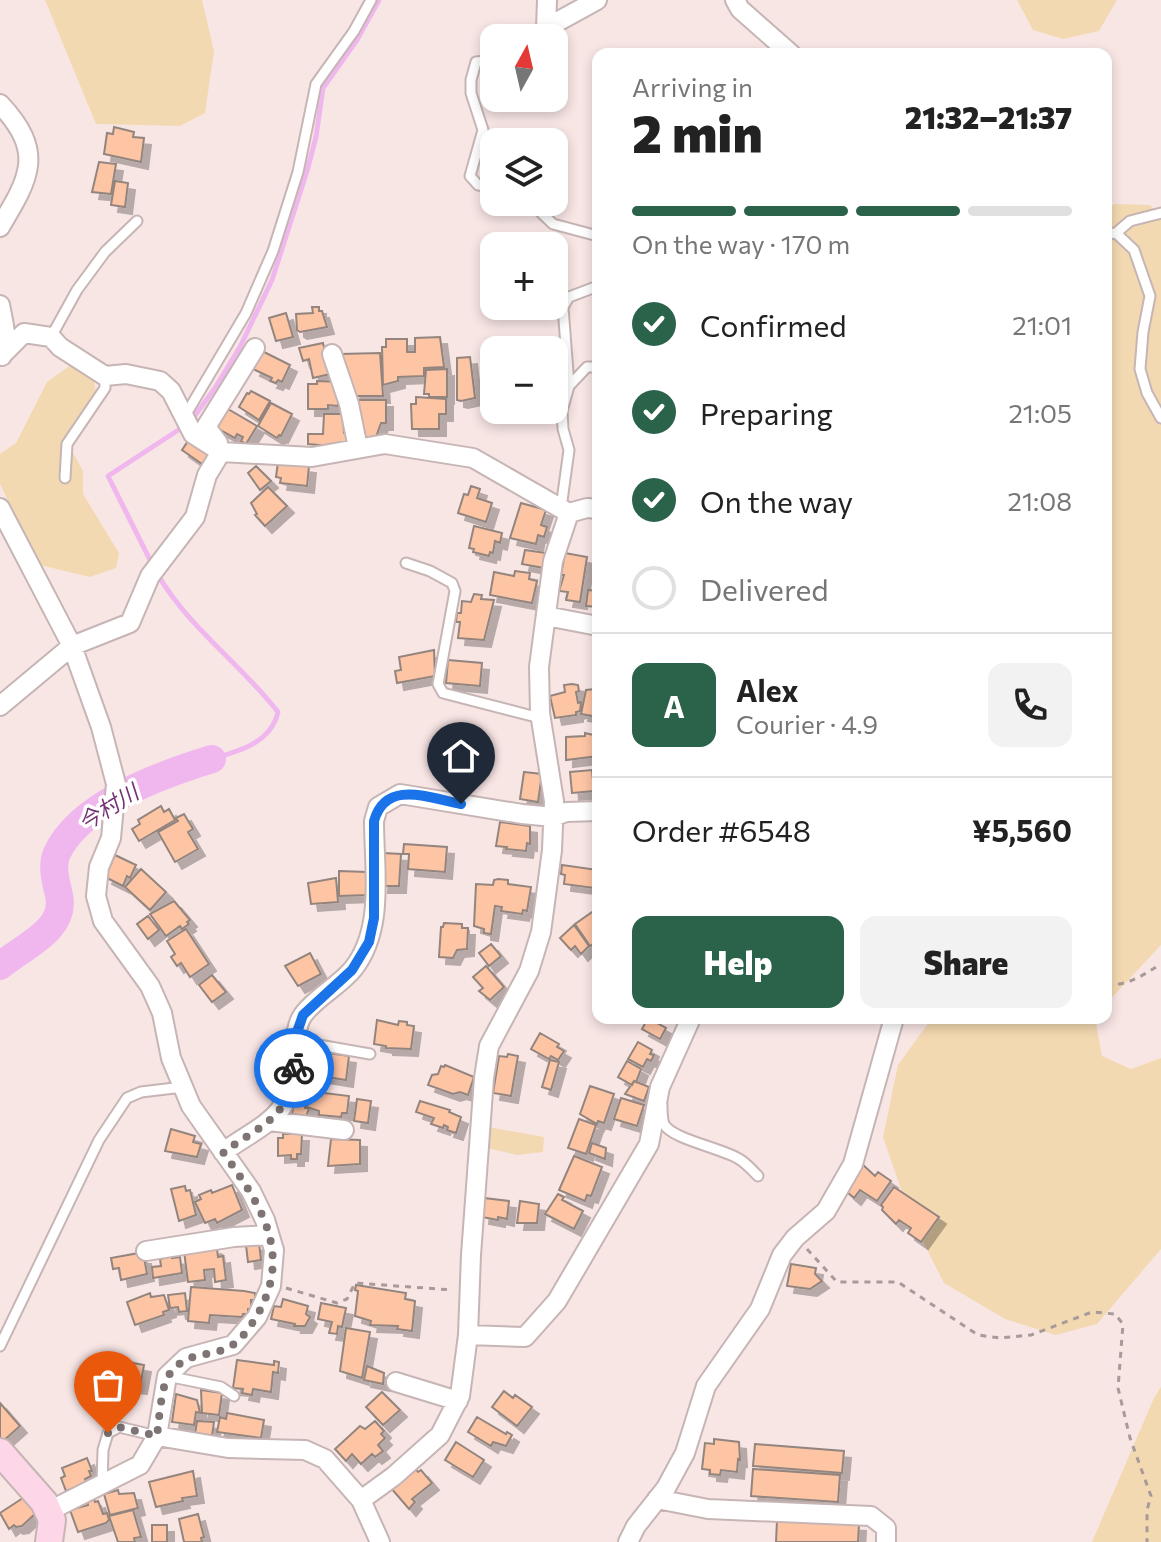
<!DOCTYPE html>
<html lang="en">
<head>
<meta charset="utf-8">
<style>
	body { margin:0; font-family:Commissioner,"Noto Sans JP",sans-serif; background:#f2f2f2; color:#222; height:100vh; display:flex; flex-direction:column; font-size:30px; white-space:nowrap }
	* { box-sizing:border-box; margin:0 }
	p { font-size:26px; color:#767676 }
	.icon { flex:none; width:44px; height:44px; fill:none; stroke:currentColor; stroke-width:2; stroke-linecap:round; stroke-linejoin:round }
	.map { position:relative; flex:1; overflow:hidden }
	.sheet { position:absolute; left:592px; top:48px; width:520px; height:976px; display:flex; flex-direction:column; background:#fff; border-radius:16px; box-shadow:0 4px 12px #0003 }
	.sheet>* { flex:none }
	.needle { width:52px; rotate:8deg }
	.tools { position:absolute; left:480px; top:24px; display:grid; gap:16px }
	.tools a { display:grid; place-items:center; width:88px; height:88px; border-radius:16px; background:#fff; box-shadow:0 4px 12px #0003; font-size:40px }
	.pin { position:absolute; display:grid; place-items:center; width:68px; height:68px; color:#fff; margin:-82px -34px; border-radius:50% 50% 50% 0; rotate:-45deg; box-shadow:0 0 8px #0007 }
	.pin .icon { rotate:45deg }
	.courier { position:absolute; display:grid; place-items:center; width:80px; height:80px; margin:-40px; border:6px solid #1a73e8; border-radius:50%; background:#fff; color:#222; box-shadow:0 2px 10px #0007 }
	.head em { font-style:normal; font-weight:800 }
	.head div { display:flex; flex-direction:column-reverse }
	.head { display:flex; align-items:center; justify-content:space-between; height:136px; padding:0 40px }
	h1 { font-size:52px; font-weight:800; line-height:60px }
	.bar { display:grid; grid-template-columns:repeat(4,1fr); gap:12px 8px; align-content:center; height:96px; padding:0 40px }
	.bar i { height:10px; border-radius:6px; background:#e0e0e0 }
	.bar .on { background:#2b624a }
	.bar p { grid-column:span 4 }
	.line { display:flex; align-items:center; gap:20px; padding:0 40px; border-top:2px solid #e0e0e0 }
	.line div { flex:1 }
	.round { display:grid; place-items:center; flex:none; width:84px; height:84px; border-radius:16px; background:#f2f2f2 }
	ol { padding:0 40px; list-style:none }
	li { display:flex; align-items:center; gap:24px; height:88px }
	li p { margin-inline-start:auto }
	li .icon { padding:8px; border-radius:50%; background:#2b624a; color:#fff; stroke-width:4 }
	li:last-child { color:#767676 }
	li i { width:44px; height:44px; border:4px solid #e0e0e0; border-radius:50% }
	.button { display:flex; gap:16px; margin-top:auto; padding:16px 40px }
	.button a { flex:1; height:92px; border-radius:16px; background:#2b624a; color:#fff; font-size:32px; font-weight:800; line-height:92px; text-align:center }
	.button a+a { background:#f2f2f2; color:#222 }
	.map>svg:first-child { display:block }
</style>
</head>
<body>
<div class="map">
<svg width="1161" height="1542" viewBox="0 0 1161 1542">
	<defs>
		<filter id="shadow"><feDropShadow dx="7" dy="7" stdDeviation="0" flood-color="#0004"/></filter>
	</defs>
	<rect width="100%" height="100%" fill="#f8e6e5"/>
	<path fill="#f3d9b1" d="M45,0H202L214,51L205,113L180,126L96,124Z
		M1017,0H1117L1099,31L1063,39L1033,30Z
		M1115,204L1150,205L1161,217V945L1106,1004V209Z
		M72,364L93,377L96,392L66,440L83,471V494L119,553L116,568L90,577L40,565L0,484V454L16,443L47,382Z
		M932,1018H1095L1102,1056L1131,1069L1161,1058V1249L1097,1324L1056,1335L1005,1319L944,1283L910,1216L883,1137L898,1065Z
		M488,1127L544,1137L543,1152L517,1155L487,1148Z
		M1161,1387V1542H1092L1154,1398Z"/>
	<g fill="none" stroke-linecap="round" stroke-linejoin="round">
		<path stroke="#f0b7ef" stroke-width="5" d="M191,421L215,388L240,347L272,280L307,171L316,137L323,88L357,40L379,0
			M153,566L108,476L183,427
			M158,575C190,629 240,663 278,712C271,743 239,751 212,759"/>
		<path stroke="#f0b7ef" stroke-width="28" d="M0,966C22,947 67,930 59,895C56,882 51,866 57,853C80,803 163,774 212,759"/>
	</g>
	<path fill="#fec5a5" stroke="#93857e" stroke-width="2" filter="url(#shadow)" d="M114,127L134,132L133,137L144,138L141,162L104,154L107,133L113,134Z
		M99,162L116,164L111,194L92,192Z
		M115,181L128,183L125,207L111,205Z
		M312,307H319V311H322L327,327L300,332L297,330L296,314L313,313Z
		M286,313L293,337L276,341L269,318Z
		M440,337L444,367L424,368V376L398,377V381L383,385L382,347H386V339H407V352H415V338Z
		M323,343L330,374L313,378L309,359L303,361L299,348Z
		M262,351L290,365L282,382L278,380L276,383L270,381L272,378L253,369Z
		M380,353L383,396H355L341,354Z
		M470,357L475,398L461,401L457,400V358Z
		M447,369V397H429V394H424L426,370Z
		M317,381L339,382L338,406L328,405V409H308V384H317Z
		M251,391L270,401L259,420L239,407L247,393L249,394Z
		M416,397L446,399V414H439V429H412L411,404H416Z
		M356,400H386V423H381L376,437L364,438Z
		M271,403L292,414L281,436L279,435L277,438L258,426Z
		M228,409L257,426L246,444L241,441L243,437L237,434L235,438L217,428Z
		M324,414H343L344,433H351L350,442L330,446L308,444V434H323Z
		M190,438L210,452L202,464L182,450Z
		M278,462L309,466L307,486L280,483L281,478L276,477Z
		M256,466L271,481L260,490L248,473Z
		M471,486L480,489L477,498L492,503L486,522L458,513L464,494L468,495Z
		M268,487L287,506L265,526L255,515L257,514L251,503Z
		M521,503L546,510L541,525L547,527L544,537L538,535L536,544L510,538Z
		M474,526L502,533L500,543L495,541L493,553L490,552L489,556L473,552L474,549L469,548Z
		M525,550L546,553L544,568L522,564Z
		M565,553L587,557L580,602L566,600L568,592L559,591L564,575H561Z
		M515,571L530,573L529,579L537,581L532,603L490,595L494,572L514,576Z
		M588,590L598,591V607L586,606Z
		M474,594L482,595L481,599L494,600L484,640L458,638L460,622H456L457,613H461L462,601L471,602Z
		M434,650L435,676L397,683L395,671L401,670L399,657Z
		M448,660L482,663L480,686L446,683Z
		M572,684L578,685L579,691L576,692L578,703L581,702L580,711L576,712V715L555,718L550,696L565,692L564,685Z
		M595,689L598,690V717L581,714L586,690Z
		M585,733L598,736V756L566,760V737L585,736Z
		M592,770L594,791L572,793L570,772Z
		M524,772L542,774L538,802L520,799Z
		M161,806L164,812L169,809L175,820L139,841L132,829L140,824L138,820Z
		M184,814L193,829L188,832L198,849L175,862L158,832L178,821L176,818Z
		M500,822L530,826V844L527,843L526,851L506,849L507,847L496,846Z
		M404,844L447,847L445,872L408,869L409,854H403Z
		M383,853L401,854L399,886H381Z
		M115,855L136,865L130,878L127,876L123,886L105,877Z
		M562,865L598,870V882H595L594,888L564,884L565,875L561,874Z
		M141,869L166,892L150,910L125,887Z
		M339,871L367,872V895L339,896Z
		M336,878L338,902L311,904L308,883Z
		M498,879L508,880V884L531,887L527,911L523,910L522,914L501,911L502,907L495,906L491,934L484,933V929L474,926L476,884L493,885L494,880Z
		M174,901L190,920L187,922L189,924L182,929L180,926L166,936L150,914Z
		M598,908V948L597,949L593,944L590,946L575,924Z
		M148,916L159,930L148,939L137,924Z
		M444,923L462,924V928H468L467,949L457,950L453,958L439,957L441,927H443Z
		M574,925L589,946L581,954L575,946L571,950L560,938Z
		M186,929L209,964L190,977L181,963L177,966L171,957L175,954L167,941Z
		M491,944L501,956L489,966L479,953Z
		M310,953L321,974L298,986L285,966Z
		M486,966L504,987L490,1000L479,991L483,988L473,977Z
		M212,975L226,992L212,1002L199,985Z
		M648,1018L666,1028L660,1039L642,1029Z
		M377,1020L398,1025L399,1021L407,1022V1025L414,1026L411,1049L386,1048V1046L374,1044Z
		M540,1033L559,1044L557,1047L564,1051L558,1060L551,1056L549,1059L531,1049Z
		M638,1042L652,1050L650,1054L654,1055L651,1061L647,1059L643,1067L628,1059Z
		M315,1051L349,1056L346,1080L321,1076L322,1070H318L319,1062L314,1061Z
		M508,1054L518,1056L511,1096L493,1093L499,1056L507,1057Z
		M550,1060L559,1062L551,1090L542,1087Z
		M627,1061L641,1069L636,1082L634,1081L632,1085L618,1077Z
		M445,1065L474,1077L468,1095L460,1092L453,1094L428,1085L432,1075L438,1074L441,1066L444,1067Z
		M634,1081L649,1087L644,1101L625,1094Z
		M590,1086L614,1094L604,1123L598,1121L597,1124L580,1114Z
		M308,1091L349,1096L347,1113H342L341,1117L319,1115V1111L307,1107Z
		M621,1098L644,1105L637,1126L614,1119Z
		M357,1099L371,1101L368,1123L354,1121Z
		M294,1100L306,1101L305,1108H309L306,1117L292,1115Z
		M420,1101L450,1110L449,1112L461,1117L456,1133L447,1130L448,1127L444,1125L443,1128L431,1124L434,1118L416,1112Z
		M579,1119L596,1125L586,1154L568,1148Z
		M171,1129L195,1136L193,1142L201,1144L197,1157L165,1151Z
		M283,1134H302L301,1154H297V1159H291V1155L278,1156V1138H283Z
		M331,1139L360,1140V1164L328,1166Z
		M592,1143L606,1148L605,1159L589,1153Z
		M574,1156L602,1167L591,1196L587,1195L585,1201L559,1190Z
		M861,1163L875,1176L878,1172L891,1181L877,1201L860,1190L854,1198L847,1192L854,1181L850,1179Z
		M232,1185L242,1210L217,1223L215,1219L205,1223L195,1202L201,1199L199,1195L211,1190L212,1193Z
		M185,1186L186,1191L190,1190L196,1215L179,1221L171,1189Z
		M894,1187L939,1217L921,1242L908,1233L911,1228L899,1220L896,1224L882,1210L883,1207L881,1205Z
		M558,1194L564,1197L562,1200L583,1211L574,1229L545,1214Z
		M484,1198L509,1201L507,1219L498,1217V1220L482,1217Z
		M520,1201L539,1204L537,1223H517Z
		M259,1243L261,1260L248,1262L246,1245Z
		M214,1247L217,1249L218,1257L223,1256L226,1280L215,1282L214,1269L204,1270L205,1280L188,1282L184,1251Z
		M139,1253L140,1257H144L147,1274L121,1280L119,1268L113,1269L111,1258Z
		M172,1256V1258L180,1257L182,1273L153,1278L152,1267L161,1266L160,1259Z
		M791,1264L816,1268L815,1274L822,1281L810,1289L787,1286Z
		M356,1285L406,1293L405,1299L415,1301L412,1331L397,1329L398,1326L370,1325L371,1321L355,1316L358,1291L355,1290Z
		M191,1287L244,1291L255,1293V1300H251V1309H248V1314H243L242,1317L210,1315L209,1323L188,1321Z
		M150,1293L151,1297L164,1295L169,1310L163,1312L164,1315L135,1325L127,1302Z
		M185,1293L187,1311L179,1312L178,1307L170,1308L168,1295Z
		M283,1299L308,1306L306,1314L310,1317L305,1326H294L295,1324L271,1319L274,1306L281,1307Z
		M321,1303L346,1308L342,1327L338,1326L337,1334L329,1333L332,1322L318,1319Z
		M346,1328L370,1332L362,1378L340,1371Z
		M112,1359L144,1365L140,1387L108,1384Z
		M237,1360L274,1365V1361L279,1362L278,1373L273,1372L271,1392L253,1389L252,1395L242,1393L243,1389L233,1388Z
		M367,1366L384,1373L383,1384L364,1380Z
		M201,1390L222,1393L219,1415L202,1413Z
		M504,1391L513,1398L515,1395L532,1407L517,1426L492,1407Z
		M382,1392L400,1410L383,1425L366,1407Z
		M176,1394L197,1400L200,1413L196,1412L194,1425L172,1422Z
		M0,1403L20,1426L2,1442L0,1440Z
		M227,1413L264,1420L261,1438L217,1432L220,1417L226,1419Z
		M477,1417L506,1434L507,1432L512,1435L506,1446L493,1442L491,1446L468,1432Z
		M197,1421L214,1422L212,1436L195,1434Z
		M375,1421L384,1431L381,1434L385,1438L378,1445L383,1451L375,1457L372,1454L361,1464L352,1454L346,1461L335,1449L360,1426L365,1429Z
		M714,1439L739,1442L740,1460L738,1459L737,1472L721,1470L720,1475L710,1474V1470L702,1469L705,1443L714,1444Z
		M456,1442L484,1460L473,1477L445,1460Z
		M755,1444L844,1451L842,1473L753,1466Z
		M87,1458L92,1471H89L91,1476L85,1479L87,1483L66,1491L61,1478L65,1476L62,1468Z
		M415,1468L418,1472L421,1470L432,1483L412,1499L415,1502L409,1509L391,1488Z
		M753,1469L840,1475L838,1502L751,1496Z
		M193,1471L197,1496L182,1498L183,1501L156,1507L149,1482Z
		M118,1490L119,1494L134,1493L138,1508L110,1515L104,1494Z
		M26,1496L37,1512L22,1526L16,1527L14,1525L9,1529L0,1513Z
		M94,1499L95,1502L98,1501L103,1514L107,1513L109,1520L106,1523L78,1532L70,1510L88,1505L87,1501Z
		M133,1510L141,1537L134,1538L135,1542H118L109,1516Z
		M198,1514L204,1537L201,1538L202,1542H184L179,1519Z
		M777,1520L859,1524L858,1542H776Z
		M152,1525H167V1542H152Z"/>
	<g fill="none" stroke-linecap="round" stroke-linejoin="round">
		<defs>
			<path id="lane" d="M494,60L476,62L471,80V93L483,130L470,176L478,185L494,187
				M530,202L553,224L598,236
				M1116,233L1134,250L1150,296L1143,332L1140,369L1147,393L1161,418
				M1106,234L1116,233L1130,221L1161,213
				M51,337L77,290L105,252L137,221
				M569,386L587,367H598
				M554,392H567
				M493,395H494
				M185,416L246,313L273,251L298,172L316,84L354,31L371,0
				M65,478L67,444L105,388V376
				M561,508L569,450L563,429L562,411L569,386L563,307L569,297L598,286
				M406,563L430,571L452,583L455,591L438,684L443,693L540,718
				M296,1041L370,1054
				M662,1105C662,1110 662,1119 664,1124C671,1139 722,1148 739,1159C746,1163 752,1170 758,1176
				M0,1346L99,1140L127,1098L141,1092L183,1087
				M167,1376L221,1387L234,1396
				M102,1485L103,1450L108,1433L119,1427L157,1436"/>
			<path id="street" d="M547,0L546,28L597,0
				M735,0L740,9L791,54
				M0,104C45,152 30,177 0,227
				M0,305C3,321 9,341 2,356
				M5,352L24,333L51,337L60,347L105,376L126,374L160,381L171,391L193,434L221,452
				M332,354L349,404L358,448
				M217,446L218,443L206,427L255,348
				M0,508L72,646L101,727L116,784L111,838L99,867L96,896L103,921L150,986L162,1013L171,1058L191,1106L251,1191L265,1220L274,1250L271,1286L257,1317L233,1345L186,1358L167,1376L157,1436L140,1465L59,1506L50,1515
				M546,616L598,626
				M0,706L72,646L130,623L150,576L195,517L207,475L221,452L312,457L385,444L473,458L569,513L587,508L598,509
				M269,1121L344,1130
				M223,1152C269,1120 292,1118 295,1056C296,1043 295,1026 303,1015C315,998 339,986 353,969C385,929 374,869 374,821L378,807L400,794L522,814L553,817L566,812L598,811
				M146,1251L234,1237L269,1235
				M468,1335L525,1337L557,1301L649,1144L660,1087L691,1018
				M396,1382L458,1401
				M157,1436L228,1448L305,1450L325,1459L361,1500L380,1542
				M657,1499L708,1509L871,1516L886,1528V1542
				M361,1500L394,1476L440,1435L460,1396L468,1335L471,1255L484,1078L489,1046L529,971L541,932L552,850L554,801L540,713L539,667L553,561L569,513
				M628,1542L636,1526L666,1488L685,1453L706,1386L760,1309L782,1255L795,1238L826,1211L853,1164L894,1018"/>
			<path id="secondary" d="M0,1452L44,1502L52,1520L49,1542"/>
		</defs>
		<use href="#lane" stroke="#c6b5b4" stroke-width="13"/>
		<use href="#street" stroke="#c6b5b4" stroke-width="22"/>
		<use href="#secondary" stroke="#c6b5b4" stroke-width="30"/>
		<path stroke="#a79a99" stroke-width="3" stroke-dasharray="6 6" stroke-linecap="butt" d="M1106,985C1128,986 1143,975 1161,964
			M910,1022L921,1018
			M807,1249L837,1282H898L978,1335L1000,1338L1031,1335L1092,1312L1115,1314L1123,1324L1118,1388L1130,1438L1151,1496L1147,1510V1542
			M286,1288L337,1303L347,1299L355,1283L453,1290"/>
		<use href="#lane" stroke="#fff" stroke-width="9"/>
		<use href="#street" stroke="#fff" stroke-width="18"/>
		<use href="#secondary" stroke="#fdd6e7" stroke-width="26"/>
	</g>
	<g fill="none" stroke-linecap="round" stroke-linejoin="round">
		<path stroke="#7e7473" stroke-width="8" stroke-dasharray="0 14.4" d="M108,1433L119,1427L157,1436C159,1421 161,1386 169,1375C187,1348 214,1359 234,1344C246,1335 257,1317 263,1304C290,1245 256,1199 223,1152C258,1128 292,1116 294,1068"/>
		<path stroke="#1a73e8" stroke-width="10" d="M294,1068L296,1035L303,1015L352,970L369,942L374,918V821C386,779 429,798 461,804"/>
	</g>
	<g text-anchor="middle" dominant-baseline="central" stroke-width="7" stroke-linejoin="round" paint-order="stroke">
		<g font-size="22" font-style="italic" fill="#743375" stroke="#fff">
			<text transform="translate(108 807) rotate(-32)">今村川</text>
		</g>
	</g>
</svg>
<div class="tools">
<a><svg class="needle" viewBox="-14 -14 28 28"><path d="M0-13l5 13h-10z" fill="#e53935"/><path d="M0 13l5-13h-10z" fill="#767676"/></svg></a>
<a><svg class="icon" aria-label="layers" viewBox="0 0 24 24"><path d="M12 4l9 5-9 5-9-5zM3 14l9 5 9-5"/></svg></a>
<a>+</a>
<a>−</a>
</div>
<div class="pin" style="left:108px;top:1433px;background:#ea580c"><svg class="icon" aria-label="bag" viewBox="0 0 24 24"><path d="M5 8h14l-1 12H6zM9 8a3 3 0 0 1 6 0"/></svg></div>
<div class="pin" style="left:461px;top:804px;background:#1f2937"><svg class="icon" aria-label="home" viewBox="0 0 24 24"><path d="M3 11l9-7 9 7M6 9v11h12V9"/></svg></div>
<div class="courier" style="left:294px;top:1068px"><svg class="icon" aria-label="bike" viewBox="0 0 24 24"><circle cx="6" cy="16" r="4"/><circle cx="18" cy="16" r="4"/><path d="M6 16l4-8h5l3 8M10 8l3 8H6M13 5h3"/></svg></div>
<section class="sheet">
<div class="head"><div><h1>2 min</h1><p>Arriving in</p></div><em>21:32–21:37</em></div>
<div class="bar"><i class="on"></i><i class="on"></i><i class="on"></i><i></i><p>On the way · 170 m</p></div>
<ol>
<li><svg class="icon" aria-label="check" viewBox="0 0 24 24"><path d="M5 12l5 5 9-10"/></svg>Confirmed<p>21:01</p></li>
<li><svg class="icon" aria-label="check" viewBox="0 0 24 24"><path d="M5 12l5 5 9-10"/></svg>Preparing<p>21:05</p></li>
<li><svg class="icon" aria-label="check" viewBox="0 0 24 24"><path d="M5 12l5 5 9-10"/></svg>On the way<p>21:08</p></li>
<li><i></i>Delivered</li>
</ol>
<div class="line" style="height:144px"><b class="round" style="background:#2b624a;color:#fff">A</b><div><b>Alex</b><p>Courier · 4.9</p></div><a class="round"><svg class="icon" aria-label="phone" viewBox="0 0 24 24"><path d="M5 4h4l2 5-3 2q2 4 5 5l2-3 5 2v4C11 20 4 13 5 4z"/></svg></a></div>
<div class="line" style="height:104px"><div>Order #6548</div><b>¥5,560</b></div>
<div class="button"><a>Help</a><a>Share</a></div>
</section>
</div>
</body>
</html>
